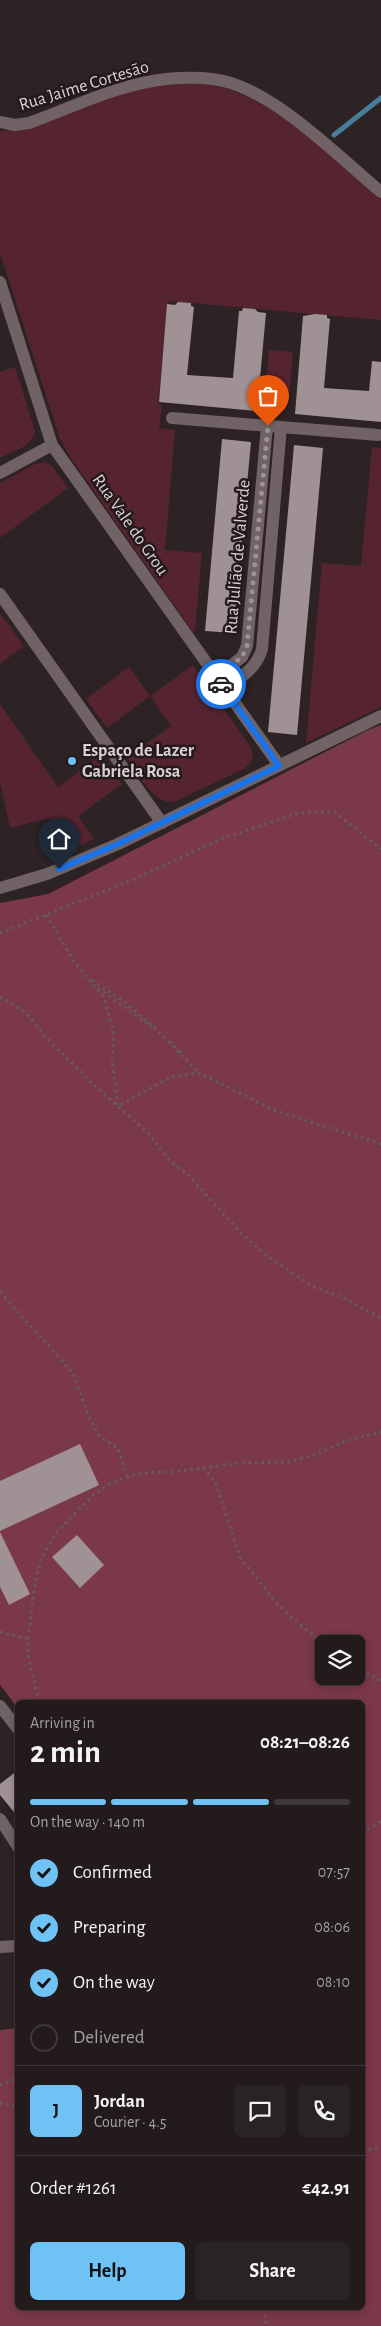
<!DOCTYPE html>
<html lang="en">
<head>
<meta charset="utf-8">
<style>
	body { margin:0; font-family:"Alegreya Sans",sans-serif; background:#2a2324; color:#f1f3f6; height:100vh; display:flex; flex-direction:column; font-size:19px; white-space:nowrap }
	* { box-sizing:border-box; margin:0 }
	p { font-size:16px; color:#a2a1a3 }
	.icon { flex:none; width:28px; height:28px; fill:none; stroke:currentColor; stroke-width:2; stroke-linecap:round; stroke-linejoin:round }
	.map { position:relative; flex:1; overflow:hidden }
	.side { position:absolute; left:15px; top:1700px; width:350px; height:610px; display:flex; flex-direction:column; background:#221a1b; border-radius:8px; box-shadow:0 2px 8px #0003,0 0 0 1px #3f383a }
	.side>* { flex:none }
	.tools { position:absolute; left:315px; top:1635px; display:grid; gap:10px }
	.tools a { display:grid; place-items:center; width:50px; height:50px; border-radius:8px; background:#221a1b; box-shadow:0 2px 8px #0003,0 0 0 1px #3f383a; font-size:25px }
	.pin { position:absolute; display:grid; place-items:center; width:42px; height:42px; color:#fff; margin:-51px -21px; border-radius:50% 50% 50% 0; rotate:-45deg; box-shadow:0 0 5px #0007 }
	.pin .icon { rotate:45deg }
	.courier { position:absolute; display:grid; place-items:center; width:50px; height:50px; margin:-25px; border:4px solid #1a73e8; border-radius:50%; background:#fff; color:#222; box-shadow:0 1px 6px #0007 }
	.summary em { font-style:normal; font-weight:700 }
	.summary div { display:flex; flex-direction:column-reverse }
	.summary { display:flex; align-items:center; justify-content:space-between; height:85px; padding:0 15px }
	h1 { font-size:32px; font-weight:700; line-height:38px }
	.bar { display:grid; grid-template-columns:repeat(4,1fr); gap:8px 5px; align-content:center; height:60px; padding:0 15px }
	.bar i { height:6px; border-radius:4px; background:#3f383a }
	.bar .on { background:#6ec2f4 }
	.bar p { grid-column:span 4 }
	.line { display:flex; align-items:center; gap:12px; padding:0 15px; border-top:1px solid #3f383a }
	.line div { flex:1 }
	.round { display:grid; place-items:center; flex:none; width:52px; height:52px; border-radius:8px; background:#2a2324 }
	ol { padding:0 15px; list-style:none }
	li { display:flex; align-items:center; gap:15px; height:55px }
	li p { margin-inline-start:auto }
	li .icon { padding:5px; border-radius:50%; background:#6ec2f4; color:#111; stroke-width:4 }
	li:last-child { color:#a2a1a3 }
	li i { width:28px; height:28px; border:2px solid #3f383a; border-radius:50% }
	.action { display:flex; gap:10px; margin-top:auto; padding:10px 15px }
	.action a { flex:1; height:58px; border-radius:8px; background:#6ec2f4; color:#111; font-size:20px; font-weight:700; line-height:58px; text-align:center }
	.action a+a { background:#2a2324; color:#f1f3f6 }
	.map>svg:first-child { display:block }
</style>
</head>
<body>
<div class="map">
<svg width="381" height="2326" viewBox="0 0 381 2326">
	<rect width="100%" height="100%" fill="#2d2224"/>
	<path fill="#552430" d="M187,83C200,84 213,85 225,88C278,104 338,162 381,197V320L168,301L158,404L162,405L159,428L175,430L165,550L202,553L195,631L193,632L72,460L60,439L0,253V131L35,126L143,86Z
		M269,350L293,352L289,398L265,395Z
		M15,367L35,431C33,446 12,452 0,458V372Z
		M372,447L381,448V707L306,743L322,563L361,566Z
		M45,462L52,466L68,488L0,538V483L35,464Z
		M0,613L24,646L0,664Z
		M193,665L250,746C255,756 253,762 244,769L174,802C152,804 138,773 127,757L171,726L150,696L107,728L86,699L129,667L150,696Z
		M0,704L58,787L101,755L122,784L78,816L94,839L72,849L49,818L10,828L0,783Z"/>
	<path fill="#7a3848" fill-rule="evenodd" d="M381,725V2326H0V2030L17,2028L18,2308H362V1702H18L17,1707L0,1685V903L48,894L366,731ZM324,1644H356V1676H324Z"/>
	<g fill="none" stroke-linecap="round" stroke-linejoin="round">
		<path stroke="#467d99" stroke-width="5" d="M334,135L381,98"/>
	</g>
	<path fill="#a09194" d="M178,302L191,303V306L194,307L187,375L233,378L239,311H242L243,308L255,309L258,312L266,313L257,411L159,402L167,304L175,305Z
		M315,314L327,315V318L330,319L324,388L369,391L372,361L381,362V422L295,414L303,316Z
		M222,439L251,442L233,633L205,631Z
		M294,445L323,448L297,735L268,732Z
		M80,1444L99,1485L0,1531V1481Z
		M0,1532L30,1594L9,1605L0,1587Z
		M77,1535L104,1565L80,1588L52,1557Z
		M18,1770V1817L0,1795V1784Z"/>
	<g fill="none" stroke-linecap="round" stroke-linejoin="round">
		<path stroke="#655b5d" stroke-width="3" stroke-dasharray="2.5 4" stroke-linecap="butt" d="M46,915L75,963L104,998L114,1034L112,1061L118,1106L171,1077L199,1073L276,1111L381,1144
			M0,933L132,880L224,838L299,813L335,812L381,849
			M92,980L122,1000L155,1028L198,1072
			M98,988L152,1027
			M0,997L25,1012L46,1037L93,1084L148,1133L169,1160L189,1176L242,1234L266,1255L314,1287L342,1297L381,1318
			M170,1042L183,1055
			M0,1292L73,1373L88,1415L100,1437L118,1448L127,1476
			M203,1468L215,1481L240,1557L273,1599L290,1616L324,1644
			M0,1632L28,1639
			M356,1666L381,1681
			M39,1702L28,1656V1639L35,1583L41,1559L56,1533L93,1495L110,1484L138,1473L174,1472L240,1463L288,1462L318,1454L345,1441L381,1432
			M362,1833L381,1821
			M0,2085L18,2078
			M0,2103L18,2107
			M362,2151L381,2148
			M264,2308L266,2326"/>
		<path stroke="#706265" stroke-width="12" d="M0,122L15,125L29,123C73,107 119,84 166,79C187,77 211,77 231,83C283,100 338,156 381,192
			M0,282L52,445L279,765
			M172,418L378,435
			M0,473L52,445
			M0,594L162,823
			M216,677L242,657L247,646L267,426
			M225,690C240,678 257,668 262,649L281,427
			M0,1706L18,1729
			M0,1819L18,1847
			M0,1947L18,1946"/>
		<path stroke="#706265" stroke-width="12" d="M0,888L47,874L118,844L381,716"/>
	</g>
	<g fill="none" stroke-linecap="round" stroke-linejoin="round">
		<path stroke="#9c9395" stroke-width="5" stroke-dasharray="0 9" d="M221,684L216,677L242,657L247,646L268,426"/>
		<path stroke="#1a73e8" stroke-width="6" d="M59,869L118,844L279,766L221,684"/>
	</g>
	<circle fill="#6ec2f4" stroke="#24191b" stroke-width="2" cx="72" cy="761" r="5"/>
	<g text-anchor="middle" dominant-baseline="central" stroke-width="5" stroke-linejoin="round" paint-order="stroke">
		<g font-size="18" fill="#d8d0d2" stroke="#24191b">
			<text transform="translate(84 86) rotate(-17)">Rua Jaime Cortesão</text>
			<text transform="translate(130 525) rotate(55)">Rua Vale do Grou</text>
			<text transform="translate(238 557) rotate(-85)">Rua Julião de Valverde</text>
		</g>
		<g font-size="18" font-weight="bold" fill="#d8d0d2" stroke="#24191b" text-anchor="start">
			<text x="82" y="751">Espaço de Lazer<tspan x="82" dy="21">Gabriela Rosa</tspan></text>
		</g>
	</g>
</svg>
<div class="tools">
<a><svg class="icon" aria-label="layers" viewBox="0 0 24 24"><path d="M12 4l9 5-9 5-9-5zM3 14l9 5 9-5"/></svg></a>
</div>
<div class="pin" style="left:268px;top:426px;background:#ea580c"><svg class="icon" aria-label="bag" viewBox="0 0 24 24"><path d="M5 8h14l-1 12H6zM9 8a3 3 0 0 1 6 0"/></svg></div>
<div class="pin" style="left:59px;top:869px;background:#1f2937"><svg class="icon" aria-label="home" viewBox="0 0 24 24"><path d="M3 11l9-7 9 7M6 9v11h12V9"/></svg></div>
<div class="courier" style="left:221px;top:684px"><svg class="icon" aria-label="car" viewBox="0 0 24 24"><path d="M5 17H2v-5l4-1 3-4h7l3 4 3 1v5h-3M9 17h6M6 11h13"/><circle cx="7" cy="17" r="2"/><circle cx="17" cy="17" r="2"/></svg></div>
<section class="side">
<div class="summary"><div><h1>2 min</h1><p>Arriving in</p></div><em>08:21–08:26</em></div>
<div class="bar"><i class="on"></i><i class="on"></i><i class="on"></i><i></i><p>On the way · 140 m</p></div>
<ol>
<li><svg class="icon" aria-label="check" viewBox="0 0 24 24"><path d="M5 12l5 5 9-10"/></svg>Confirmed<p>07:57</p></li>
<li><svg class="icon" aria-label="check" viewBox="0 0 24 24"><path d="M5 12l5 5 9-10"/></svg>Preparing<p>08:06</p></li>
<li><svg class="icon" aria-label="check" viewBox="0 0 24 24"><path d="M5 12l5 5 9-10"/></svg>On the way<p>08:10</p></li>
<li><i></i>Delivered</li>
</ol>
<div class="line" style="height:90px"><b class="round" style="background:#6ec2f4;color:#111">J</b><div><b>Jordan</b><p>Courier · 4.5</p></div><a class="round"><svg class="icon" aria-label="chat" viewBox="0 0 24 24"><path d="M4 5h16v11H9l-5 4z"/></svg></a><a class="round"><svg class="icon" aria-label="phone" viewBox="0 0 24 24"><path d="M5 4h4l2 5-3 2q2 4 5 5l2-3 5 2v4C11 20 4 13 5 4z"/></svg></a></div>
<div class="line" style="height:65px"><div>Order #1261</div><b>€42.91</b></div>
<div class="action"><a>Help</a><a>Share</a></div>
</section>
</div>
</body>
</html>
